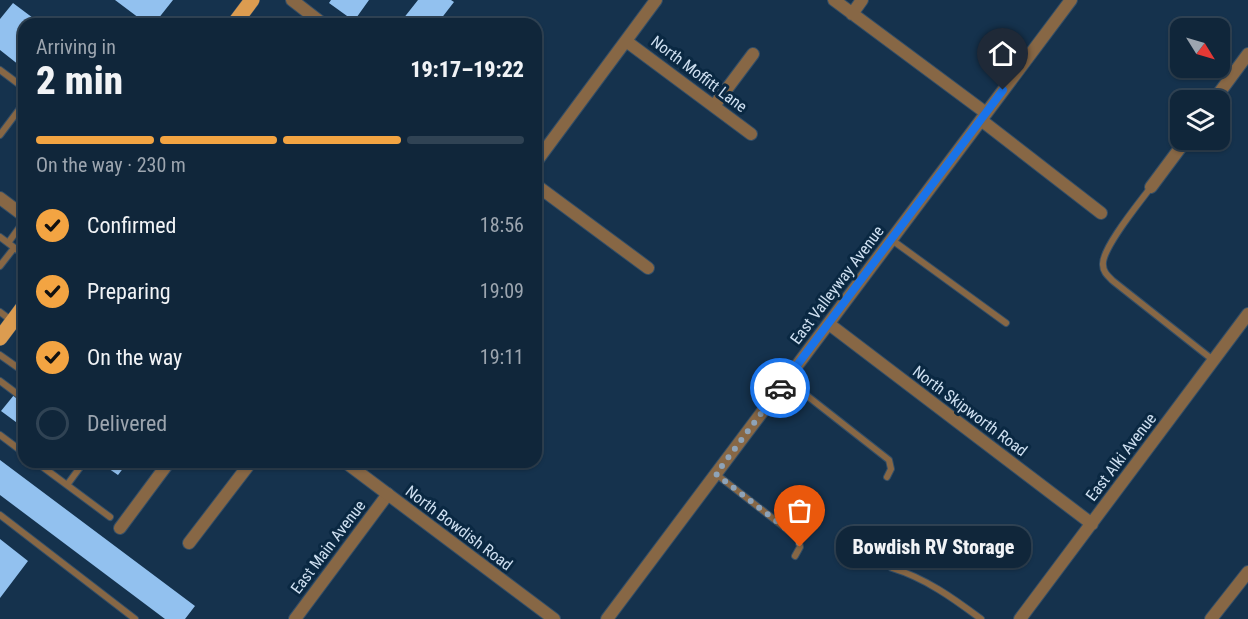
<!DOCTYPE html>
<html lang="en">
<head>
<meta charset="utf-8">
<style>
	body { margin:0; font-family:"Roboto Condensed",sans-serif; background:#192e42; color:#f1f3f6; height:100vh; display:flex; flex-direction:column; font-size:22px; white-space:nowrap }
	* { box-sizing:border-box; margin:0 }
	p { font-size:20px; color:#9ca5af }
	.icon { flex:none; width:33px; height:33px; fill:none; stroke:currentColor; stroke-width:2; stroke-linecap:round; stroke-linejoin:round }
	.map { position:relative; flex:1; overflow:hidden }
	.details { position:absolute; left:18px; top:18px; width:524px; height:450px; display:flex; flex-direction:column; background:#10263a; border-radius:18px; box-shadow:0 2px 4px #0004,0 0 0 2px #304354 }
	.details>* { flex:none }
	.needle { width:39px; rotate:127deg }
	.controls { position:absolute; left:1170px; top:18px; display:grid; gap:12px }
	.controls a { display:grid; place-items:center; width:60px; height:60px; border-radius:12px; background:#10263a; box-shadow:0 2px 4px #0004,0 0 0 2px #304354; font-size:30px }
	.pin { position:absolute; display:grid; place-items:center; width:51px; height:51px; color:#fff; margin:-62px -26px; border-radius:50% 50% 50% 0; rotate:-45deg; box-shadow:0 0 6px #0007 }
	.pin .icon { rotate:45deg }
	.courier { position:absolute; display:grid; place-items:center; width:60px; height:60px; margin:-30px; border:4px solid #1a73e8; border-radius:50%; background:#fff; color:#222; box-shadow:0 2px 8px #0007 }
	.bubble { position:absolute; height:42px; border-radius:18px; background:#10263a; box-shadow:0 2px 4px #0004,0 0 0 2px #304354; font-size:20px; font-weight:800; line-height:42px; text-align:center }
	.summary em { font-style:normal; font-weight:800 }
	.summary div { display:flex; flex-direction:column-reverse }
	.summary { display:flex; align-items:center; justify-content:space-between; height:102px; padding:0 18px }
	h1 { font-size:39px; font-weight:800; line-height:45px }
	.bar { display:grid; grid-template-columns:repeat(4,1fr); gap:9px 6px; align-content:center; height:72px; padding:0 18px }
	.bar i { height:8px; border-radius:4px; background:#304354 }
	.bar .selected { background:#f3a442 }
	.bar p { grid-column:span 4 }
	ol { padding:0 18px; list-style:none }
	li { display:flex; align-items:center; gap:18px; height:66px }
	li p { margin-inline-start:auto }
	li .icon { padding:6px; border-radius:50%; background:#f3a442; color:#111; stroke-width:4 }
	li:last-child { color:#9ca5af }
	li i { width:33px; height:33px; border:3px solid #304354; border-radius:50% }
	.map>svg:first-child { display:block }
</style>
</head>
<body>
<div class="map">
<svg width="1248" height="619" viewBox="0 0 1248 619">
	<rect width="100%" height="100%" fill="#15324d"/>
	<path fill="#92c1ef" d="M115,0H173L154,24H147Z
		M331,0H369L354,21L329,3Z
		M418,0H451L454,2L437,24H399Z
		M13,3L41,24H24V69L0,50V19Z
		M14,395L24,403V428L1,411Z
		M0,460L195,606L185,619H165L0,495Z
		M99,462H128L118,475Z
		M0,539L28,561L0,598Z"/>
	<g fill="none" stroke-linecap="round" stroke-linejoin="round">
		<defs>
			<path id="service" d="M0,70L24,88
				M0,135L24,103
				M1151,187C1140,202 1101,249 1103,265C1103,272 1108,276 1113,281L1213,360
				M0,237L24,255
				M892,240L1006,323
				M8,243L24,221
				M0,266L14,248
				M0,312L24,330
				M0,355L24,372
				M787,380L889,460L891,469L887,477
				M0,381L24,399
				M0,435L24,453
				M36,462L110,517
				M716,474L798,538L800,547L795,556
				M67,485L84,462
				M0,515L135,619
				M892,568C925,578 953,598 981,619"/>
			<path id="minor" d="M292,0L323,24
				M834,0L986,113
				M852,14L862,0
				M626,41L751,134
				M1214,100L1248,54
				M714,106L753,54
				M981,120L1101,213
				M536,162L656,0
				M536,185L648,268
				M1151,187L1186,140
				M829,324L1092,524
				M120,528L169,462
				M189,543L251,462
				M295,619L388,494
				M607,619L1071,0
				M1020,619L1248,314
				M1211,619L1248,572"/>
			<path id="tertiary" d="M0,198L24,216
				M345,462L554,619"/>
			<path id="primary" d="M234,24L252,0
				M0,338L24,306"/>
		</defs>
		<use href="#service" stroke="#334e67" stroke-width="8"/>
		<use href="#minor" stroke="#334e67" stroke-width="14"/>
		<use href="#tertiary" stroke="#334e67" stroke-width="14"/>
		<use href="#primary" stroke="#334e67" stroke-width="16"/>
		<use href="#service" stroke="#876745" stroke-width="6"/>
		<use href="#minor" stroke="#876745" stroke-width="12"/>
		<use href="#tertiary" stroke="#876745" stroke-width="12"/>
		<use href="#primary" stroke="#dc9c50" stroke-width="15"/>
	</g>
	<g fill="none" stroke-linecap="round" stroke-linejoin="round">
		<path stroke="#8ea3b8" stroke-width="6" stroke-dasharray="0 10.8" d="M780,388L716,474L798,538L800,547"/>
		<path stroke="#1a73e8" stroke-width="8" d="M780,388L1003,90"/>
	</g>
	<g text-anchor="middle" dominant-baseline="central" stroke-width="6" stroke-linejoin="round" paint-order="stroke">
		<g font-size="16" fill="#cfe0f1" stroke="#0a2842">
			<text transform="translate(699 74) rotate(37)">North Moffitt Lane</text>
			<text transform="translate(837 285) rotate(-53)">East Valleyway Avenue</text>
			<text transform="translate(970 411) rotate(37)">North Skipworth Road</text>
			<text transform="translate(1121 457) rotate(-53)">East Alki Avenue</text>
			<text transform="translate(459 528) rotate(37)">North Bowdish Road</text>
			<text transform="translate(328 547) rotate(-53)">East Main Avenue</text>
		</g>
	</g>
</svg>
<div class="controls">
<a><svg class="needle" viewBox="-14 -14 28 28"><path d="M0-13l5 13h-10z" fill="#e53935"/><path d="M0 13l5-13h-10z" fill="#9ca5af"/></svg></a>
<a><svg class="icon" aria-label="layers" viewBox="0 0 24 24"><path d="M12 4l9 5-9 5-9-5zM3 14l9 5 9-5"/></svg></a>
</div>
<div class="pin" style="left:800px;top:547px;background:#ea580c"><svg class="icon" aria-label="bag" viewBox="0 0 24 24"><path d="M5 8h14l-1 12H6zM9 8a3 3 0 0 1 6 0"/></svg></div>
<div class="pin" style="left:1003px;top:90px;background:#1f2937"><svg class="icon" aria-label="home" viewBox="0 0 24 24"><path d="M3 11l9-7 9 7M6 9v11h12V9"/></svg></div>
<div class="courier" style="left:780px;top:388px"><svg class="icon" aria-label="car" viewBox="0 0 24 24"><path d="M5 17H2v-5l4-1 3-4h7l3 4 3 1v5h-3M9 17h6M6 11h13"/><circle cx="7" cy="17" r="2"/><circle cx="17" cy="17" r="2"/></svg></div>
<div class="bubble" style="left:836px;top:526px;width:195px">Bowdish RV Storage</div>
<section class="details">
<div class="summary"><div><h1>2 min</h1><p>Arriving in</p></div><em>19:17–19:22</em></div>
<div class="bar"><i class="selected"></i><i class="selected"></i><i class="selected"></i><i></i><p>On the way · 230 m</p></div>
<ol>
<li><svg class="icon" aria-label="check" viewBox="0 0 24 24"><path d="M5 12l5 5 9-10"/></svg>Confirmed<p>18:56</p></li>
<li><svg class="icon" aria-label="check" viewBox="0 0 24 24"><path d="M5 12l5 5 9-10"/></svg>Preparing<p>19:09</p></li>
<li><svg class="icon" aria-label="check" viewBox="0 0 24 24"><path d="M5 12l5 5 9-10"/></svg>On the way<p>19:11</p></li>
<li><i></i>Delivered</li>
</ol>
</section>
</div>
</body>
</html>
